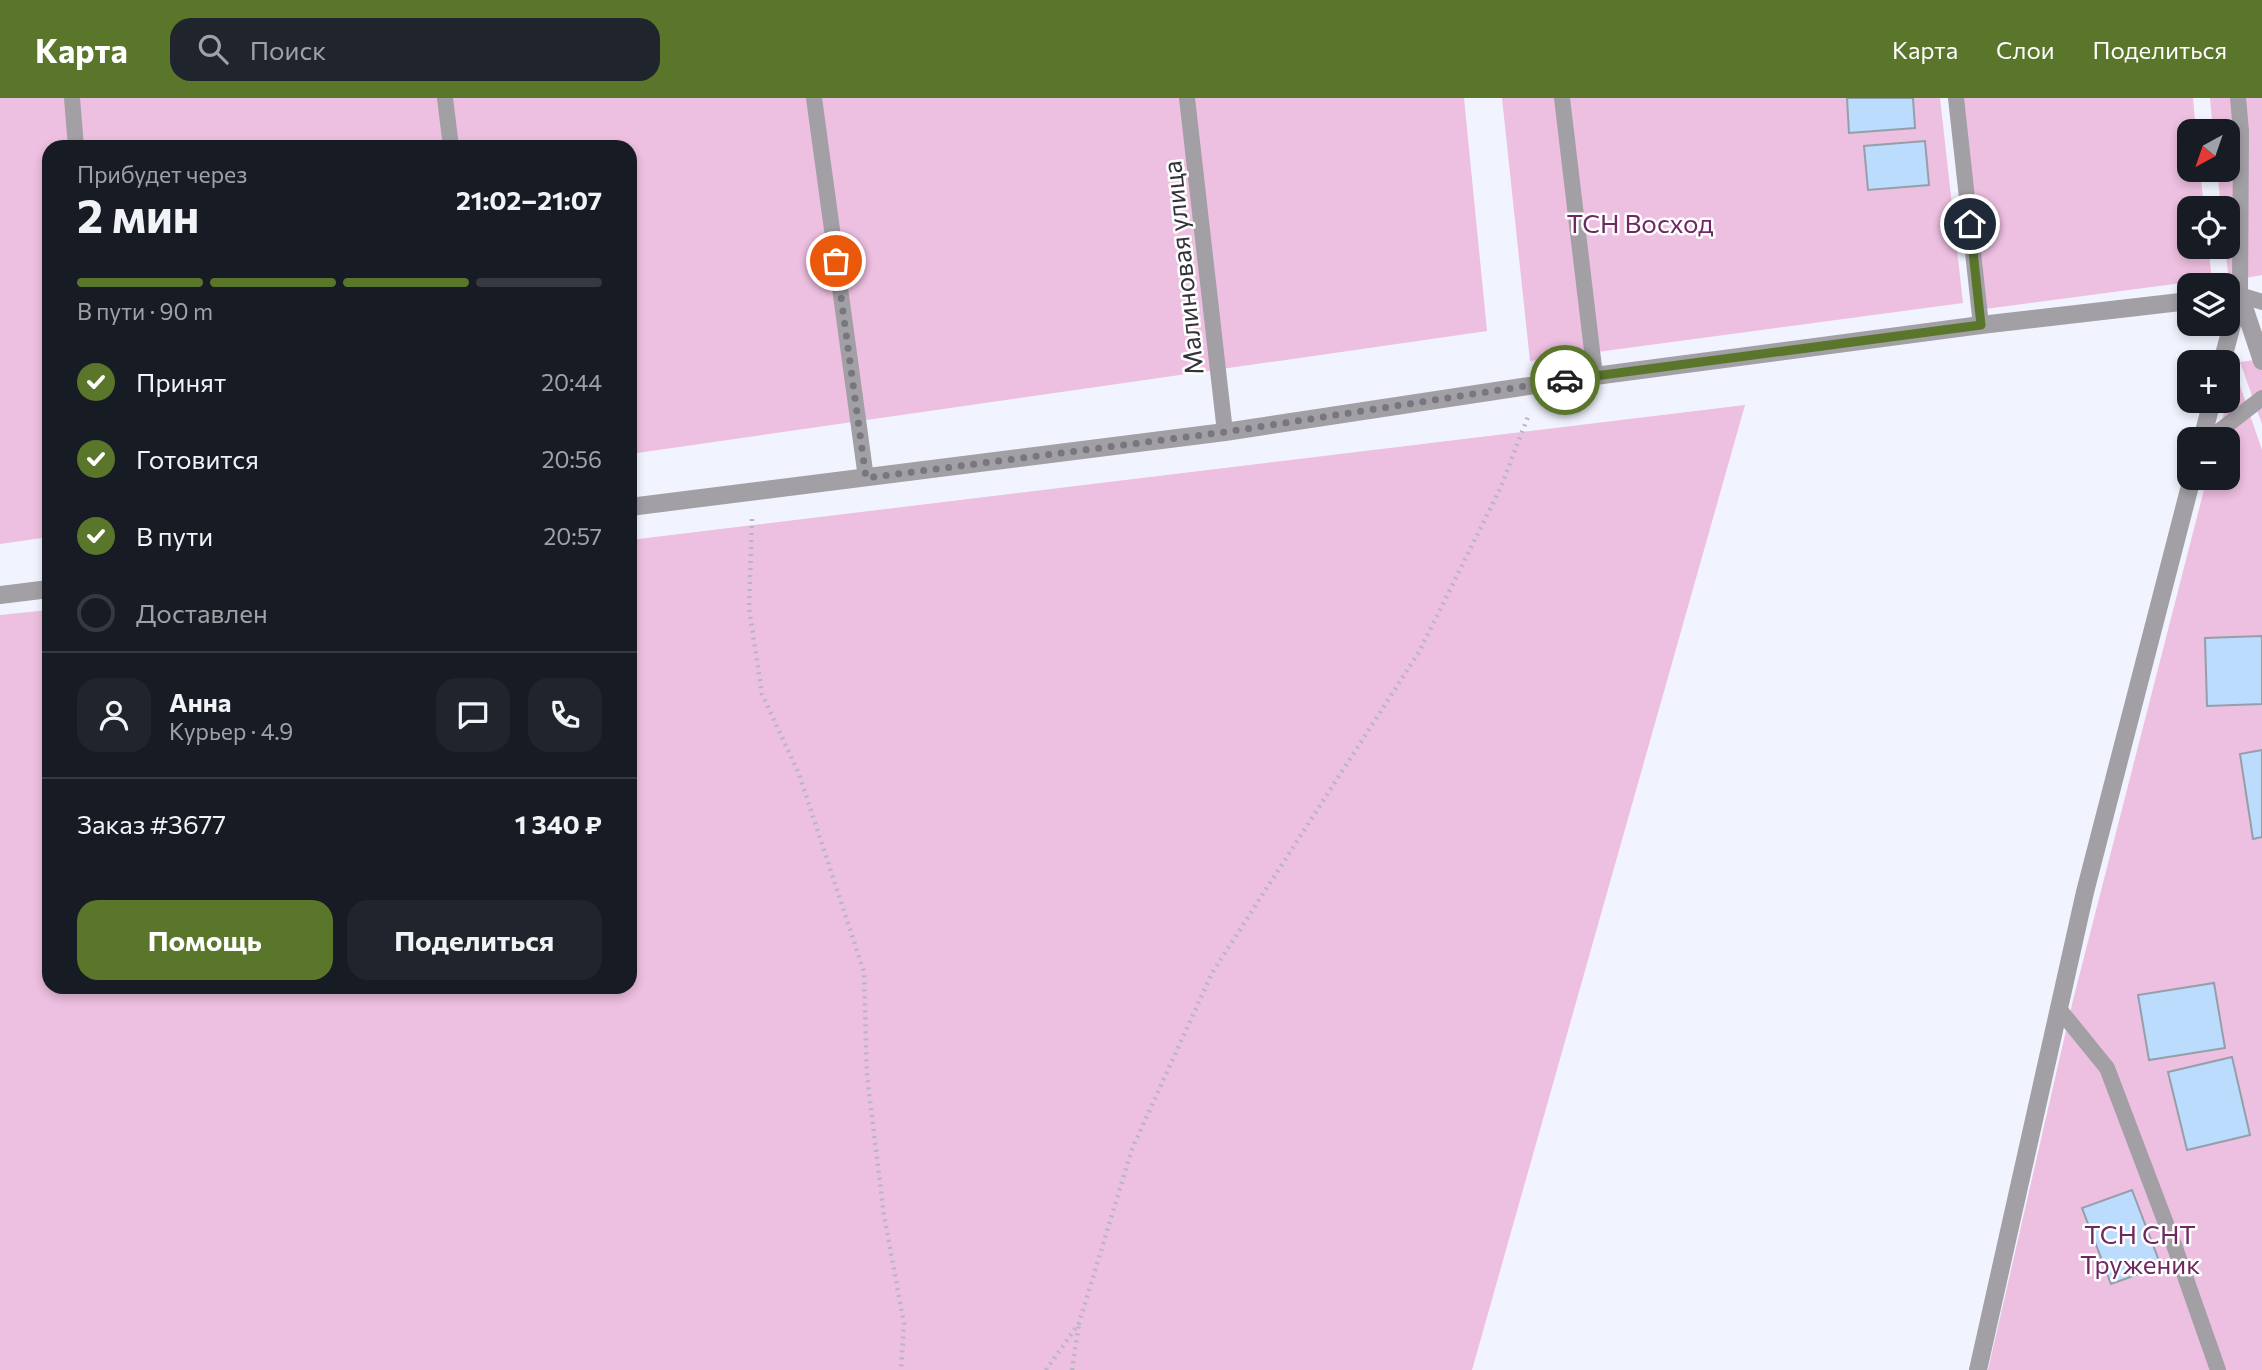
<!DOCTYPE html>
<html lang="ru">
<head>
<meta charset="utf-8">
<style>
	body { margin:0; font-family:Commissioner,sans-serif; background:#20242c; color:#f1f3f6; height:100vh; display:flex; flex-direction:column; font-size:26px; white-space:nowrap }
	* { box-sizing:border-box; margin:0 }
	p { font-size:23px; color:#9ea1a6 }
	.icon { flex:none; width:38px; height:38px; fill:none; stroke:currentColor; stroke-width:2; stroke-linecap:round; stroke-linejoin:round }
	.map { position:relative; flex:1; overflow:hidden }
	.panel { position:absolute; left:42px; top:42px; width:595px; height:854px; display:flex; flex-direction:column; background:#171b24; border-radius:21px; box-shadow:0 4px 10px #0003 }
	.panel>* { flex:none }
	.needle { width:46px; rotate:220deg }
	.tools { position:absolute; left:2177px; top:21px; display:grid; gap:14px }
	.tools a { display:grid; place-items:center; width:63px; height:63px; border-radius:14px; background:#171b24; box-shadow:0 4px 10px #0003; font-size:35px }
	.pin { position:absolute; display:grid; place-items:center; width:60px; height:60px; color:#fff; margin:-30px; border:4px solid #fff; border-radius:50%; box-shadow:0 2px 7px #0007 }
	.courier { position:absolute; display:grid; place-items:center; width:70px; height:70px; margin:-35px; border:5px solid #5a762b; border-radius:50%; background:#fff; color:#222; box-shadow:0 2px 9px #0007 }
	.headline em { font-style:normal; font-weight:700 }
	.headline div { display:flex; flex-direction:column-reverse }
	.headline { display:flex; align-items:center; justify-content:space-between; height:119px; padding:0 35px }
	h1 { font-size:46px; font-weight:700; line-height:52px }
	.bar { display:grid; grid-template-columns:repeat(4,1fr); gap:10px 7px; align-content:center; height:84px; padding:0 35px }
	.bar i { height:9px; border-radius:5px; background:#363941 }
	.bar .selected { background:#5a762b }
	.bar p { grid-column:span 4 }
	.line { display:flex; align-items:center; gap:18px; padding:0 35px; border-top:2px solid #363941 }
	.line div { flex:1 }
	.round { display:grid; place-items:center; flex:none; width:74px; height:74px; border-radius:21px; background:#20242c }
	ol { padding:0 35px; list-style:none }
	li { display:flex; align-items:center; gap:21px; height:77px }
	li p { margin-inline-start:auto }
	li .icon { padding:7px; border-radius:50%; background:#5a762b; color:#fff; stroke-width:4 }
	li:last-child { color:#9ea1a6 }
	li i { width:38px; height:38px; border:4px solid #363941; border-radius:50% }
	.cta { display:flex; gap:14px; margin-top:auto; padding:14px 35px }
	.cta a { flex:1; height:80px; border-radius:21px; background:#5a762b; color:#fff; font-size:28px; font-weight:700; line-height:80px; text-align:center }
	.cta a+a { background:#20242c; color:#f1f3f6 }
	header { display:flex; align-items:center; gap:42px; box-sizing:border-box; height:98px; padding:0 35px; background:#5a762b; color:#fff }
	header strong { font-size:33px }
	nav { display:flex; gap:38px; margin-inline-start:auto; font-size:24px }
	.search { width:490px; height:63px; background:#20242c; display:flex; align-items:center; gap:18px; box-sizing:border-box; padding:0 24px; border-radius:21px; color:#9ea1a6; font-size:26px }
	.map>svg:first-child { display:block }
</style>
</head>
<body>
<header>
<strong>Карта</strong>
<div class="search"><svg class="icon" aria-label="search" viewBox="0 0 24 24"><circle cx="10" cy="10" r="6"/><path d="M15 15l6 6"/></svg>Поиск</div>
<nav><a>Карта</a><a>Слои</a><a>Поделиться</a></nav>
</header>
<div class="map">
<svg width="2262" height="1272" viewBox="0 0 2262 1272">
	<rect width="100%" height="100%" fill="#f1f3fe"/>
	<path fill="#edbfe0" d="M0,0H1464L1487,233L630,356V49H49V439L0,446Z
		M1502,0H1940L1963,205L1530,263Z
		M1962,0H2193L2196,33H2189V72H2200L2204,110H2189V149H2208L2212,181L1985,211Z
		M2210,0H2262V177L2229,183L2225,149H2228V110H2221L2217,72H2228V33H2213Z
		M2262,261V326L2240,264Z
		M2235,273L2262,352V1272H1988L2073,902L2207,380H2228V341H2217Z
		M1745,307L1472,1272H0V517L49,512V889H630V442Z"/>
	<path fill="#bbdcfc" stroke="#959fa9" stroke-width="2" d="M1847,0H1913L1915,30L1849,35Z
		M1925,43L1929,87L1868,92L1864,48Z
		M2262,538V606L2207,608L2205,540Z
		M2262,652V739L2253,741L2240,656Z
		M2214,885L2225,950L2149,962L2138,897Z
		M2232,959L2250,1037L2187,1052L2168,974Z
		M2132,1092L2161,1168L2111,1186L2082,1110Z"/>
	<g fill="none" stroke-linecap="round" stroke-linejoin="round">
		<path stroke="#b6b7c1" stroke-width="4.5" stroke-dasharray="2 5" stroke-linecap="butt" d="M752,421L749,510L762,596L799,676L864,874L867,978L884,1117L904,1226L901,1272
			M1046,1272L1079,1225L1132,1051L1212,875L1419,554L1500,391L1529,316
			M1072,1272L1079,1226"/>
		<path stroke="#a29fa5" stroke-width="16" d="M72,0L76,49
			M445,0L451,49
			M814,0L866,380
			M1187,0L1225,334
			M1562,0L1595,278
			M1956,0L1981,227
			M2238,0L2241,33L2240,197
			M2240,197L2262,204
			M2209,341L2262,300
			M2059,911L2107,970L2173,1144L2218,1272"/>
		<path stroke="#a29fa5" stroke-width="18" d="M2240,197L2262,263
			M2222,264L2240,197
			M2202,341L2212,303
			M630,409L1225,334L1595,278L1981,227L2189,203
			M0,497L49,491
			M1978,1272L2085,794L2192,380"/>
	</g>
	<g fill="none" stroke-linecap="round" stroke-linejoin="round">
		<path stroke="#76777f" stroke-width="7" stroke-dasharray="0 12.6" d="M836,163L866,380L1225,334L1565,282"/>
		<path stroke="#5a762b" stroke-width="9" d="M1565,282L1981,227L1970,126"/>
	</g>
	<g text-anchor="middle" dominant-baseline="central" stroke-width="5" stroke-linejoin="round" paint-order="stroke">
		<g font-size="26" fill="#6f2861" stroke="#fff">
			<text x="1640" y="124">ТСН Восход</text>
			<text x="2140" y="1135">ТСН СНТ<tspan x="2140" dy="30">Труженик</tspan></text>
		</g>
		<g font-size="26" fill="#33343a" stroke="#fff">
			<text transform="translate(1182 170) rotate(-96)">Малиновая улица</text>
		</g>
	</g>
</svg>
<div class="tools">
<a><svg class="needle" viewBox="-14 -14 28 28"><path d="M0-13l5 13h-10z" fill="#e53935"/><path d="M0 13l5-13h-10z" fill="#9ea1a6"/></svg></a>
<a><svg class="icon" aria-label="locate" viewBox="0 0 24 24"><circle cx="12" cy="12" r="6"/><path d="M12 2v4M12 18v4M2 12h4M18 12h4"/></svg></a>
<a><svg class="icon" aria-label="layers" viewBox="0 0 24 24"><path d="M12 4l9 5-9 5-9-5zM3 14l9 5 9-5"/></svg></a>
<a>+</a>
<a>−</a>
</div>
<div class="pin" style="left:836px;top:163px;background:#ea580c"><svg class="icon" aria-label="bag" viewBox="0 0 24 24"><path d="M5 8h14l-1 12H6zM9 8a3 3 0 0 1 6 0"/></svg></div>
<div class="pin" style="left:1970px;top:126px;background:#1f2937"><svg class="icon" aria-label="home" viewBox="0 0 24 24"><path d="M3 11l9-7 9 7M6 9v11h12V9"/></svg></div>
<div class="courier" style="left:1565px;top:282px"><svg class="icon" aria-label="car" viewBox="0 0 24 24"><path d="M5 17H2v-5l4-1 3-4h7l3 4 3 1v5h-3M9 17h6M6 11h13"/><circle cx="7" cy="17" r="2"/><circle cx="17" cy="17" r="2"/></svg></div>
<section class="panel">
<div class="headline"><div><h1>2 мин</h1><p>Прибудет через</p></div><em>21:02–21:07</em></div>
<div class="bar"><i class="selected"></i><i class="selected"></i><i class="selected"></i><i></i><p>В пути · 90 m</p></div>
<ol>
<li><svg class="icon" aria-label="check" viewBox="0 0 24 24"><path d="M5 12l5 5 9-10"/></svg>Принят<p>20:44</p></li>
<li><svg class="icon" aria-label="check" viewBox="0 0 24 24"><path d="M5 12l5 5 9-10"/></svg>Готовится<p>20:56</p></li>
<li><svg class="icon" aria-label="check" viewBox="0 0 24 24"><path d="M5 12l5 5 9-10"/></svg>В пути<p>20:57</p></li>
<li><i></i>Доставлен</li>
</ol>
<div class="line" style="height:126px"><a class="round"><svg class="icon" aria-label="person" viewBox="0 0 24 24"><circle cx="12" cy="8" r="4"/><path d="M4 21q1-7 8-7t8 7"/></svg></a><div><b>Анна</b><p>Курьер · 4.9</p></div><a class="round"><svg class="icon" aria-label="chat" viewBox="0 0 24 24"><path d="M4 5h16v11H9l-5 4z"/></svg></a><a class="round"><svg class="icon" aria-label="phone" viewBox="0 0 24 24"><path d="M5 4h4l2 5-3 2q2 4 5 5l2-3 5 2v4C11 20 4 13 5 4z"/></svg></a></div>
<div class="line" style="height:91px"><div>Заказ #3677</div><b>1 340 ₽</b></div>
<div class="cta"><a>Помощь</a><a>Поделиться</a></div>
</section>
</div>
</body>
</html>
